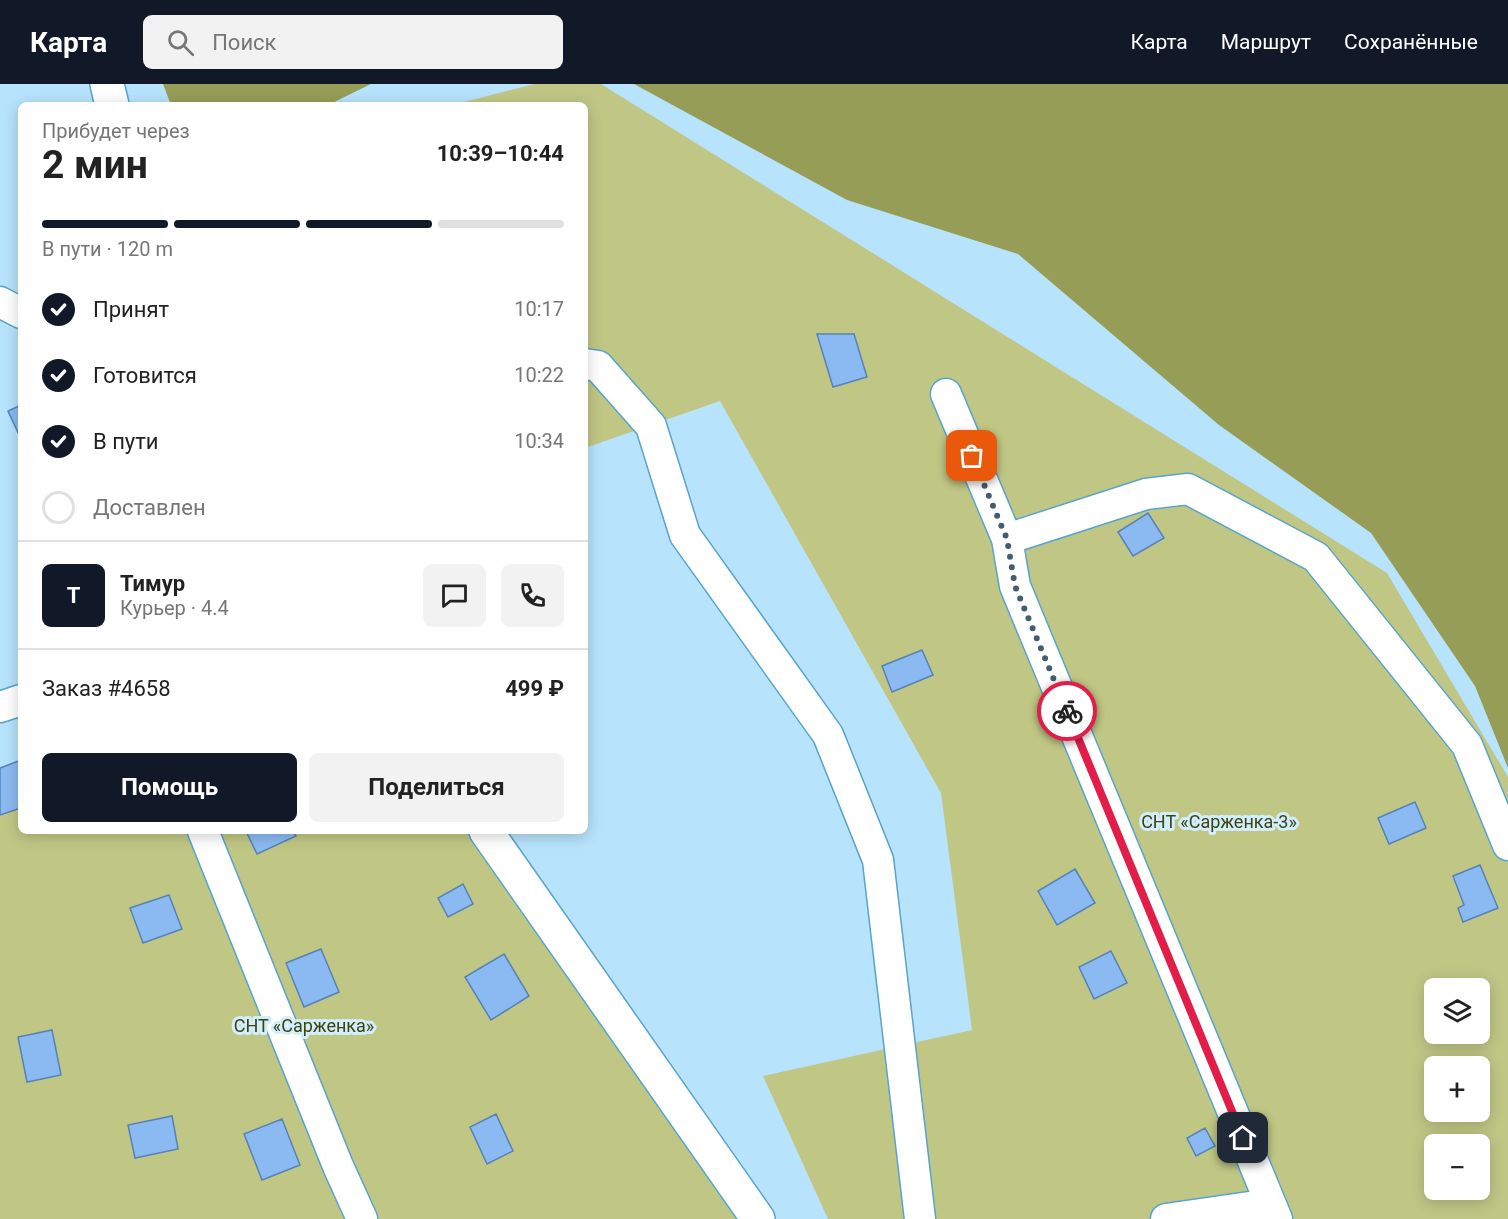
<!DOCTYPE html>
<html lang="ru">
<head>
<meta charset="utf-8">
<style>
	body { margin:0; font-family:Roboto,sans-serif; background:#f2f2f2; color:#222; height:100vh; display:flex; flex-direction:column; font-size:22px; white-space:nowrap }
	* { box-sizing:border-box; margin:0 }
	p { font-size:20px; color:#767676 }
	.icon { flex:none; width:33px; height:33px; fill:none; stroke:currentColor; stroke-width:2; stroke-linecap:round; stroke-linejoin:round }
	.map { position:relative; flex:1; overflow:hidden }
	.panel { position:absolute; left:18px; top:18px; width:570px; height:732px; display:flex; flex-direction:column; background:#fff; border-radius:9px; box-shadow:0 3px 15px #0003 }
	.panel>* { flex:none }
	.tools { position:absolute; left:1424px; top:894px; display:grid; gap:12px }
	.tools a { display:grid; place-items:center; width:66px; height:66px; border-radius:9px; background:#fff; box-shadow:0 3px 15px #0003; font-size:30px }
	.pin { position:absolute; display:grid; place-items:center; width:51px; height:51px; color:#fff; margin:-26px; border-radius:12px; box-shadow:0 3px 9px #0006 }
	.courier { position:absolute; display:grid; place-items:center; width:60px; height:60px; margin:-30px; border:4px solid #e11d48; border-radius:50%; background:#fff; color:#222; box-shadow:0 2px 8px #0007 }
	.summary em { font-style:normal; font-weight:700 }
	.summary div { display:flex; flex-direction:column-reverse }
	.summary { display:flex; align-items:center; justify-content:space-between; height:102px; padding:0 24px }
	h1 { font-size:39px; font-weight:700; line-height:45px }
	.bar { display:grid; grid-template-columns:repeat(4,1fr); gap:9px 6px; align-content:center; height:72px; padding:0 24px }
	.bar i { height:8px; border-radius:4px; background:#e0e0e0 }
	.bar .on { background:#111827 }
	.bar p { grid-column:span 4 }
	.line { display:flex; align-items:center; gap:15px; padding:0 24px; border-top:2px solid #e0e0e0 }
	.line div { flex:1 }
	.round { display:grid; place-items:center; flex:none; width:63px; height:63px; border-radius:9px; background:#f2f2f2 }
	ol { padding:0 24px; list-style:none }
	li { display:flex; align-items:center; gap:18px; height:66px }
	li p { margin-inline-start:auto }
	li .icon { padding:6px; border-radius:50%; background:#111827; color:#fff; stroke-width:4 }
	li:last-child { color:#767676 }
	li i { width:33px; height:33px; border:3px solid #e0e0e0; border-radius:50% }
	.action { display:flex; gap:12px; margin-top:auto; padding:12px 24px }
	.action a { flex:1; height:69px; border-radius:9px; background:#111827; color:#fff; font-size:24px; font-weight:700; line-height:69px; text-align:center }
	.action a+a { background:#f2f2f2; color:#222 }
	header { display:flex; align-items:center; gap:36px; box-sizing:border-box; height:84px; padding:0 30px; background:#111827; color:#fff }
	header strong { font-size:28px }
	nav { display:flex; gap:33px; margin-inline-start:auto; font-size:21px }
	.search { width:420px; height:54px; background:#f2f2f2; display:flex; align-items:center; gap:15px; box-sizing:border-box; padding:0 21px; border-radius:9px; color:#767676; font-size:22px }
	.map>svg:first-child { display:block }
</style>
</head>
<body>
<header>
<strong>Карта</strong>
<div class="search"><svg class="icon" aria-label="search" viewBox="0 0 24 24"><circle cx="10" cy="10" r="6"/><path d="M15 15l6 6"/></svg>Поиск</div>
<nav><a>Карта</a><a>Маршрут</a><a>Сохранённые</a></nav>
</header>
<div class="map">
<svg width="1508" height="1135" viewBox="0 0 1508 1135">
	<rect width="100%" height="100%" fill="#b7e3fc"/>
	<path fill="#c0c785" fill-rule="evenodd" d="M535,0H601L1387,489L1508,693V1135H828L763,992L972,946L941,709L720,317L585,364V21H452ZM1434,904H1479V950H1434ZM1434,982H1479V1028H1434ZM1434,1060H1479V1106H1434Z
		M21,678V747H469L745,1135H0V690Z"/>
	<path fill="#969d56" d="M163,0H371L328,21H171Z
		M634,0H1508V684L1475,602L1371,449L1219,341L1018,170L847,116Z"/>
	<path fill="#8bbaf2" stroke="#5582b7" stroke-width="1.5" d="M817,250H854L867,293L833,303Z
		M21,321V355L8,327Z
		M1148,429L1164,454L1133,472L1118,448Z
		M922,566L933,591L892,608L882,582Z
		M21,676V724L0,731V684Z
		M1415,718L1426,744L1389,760L1378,734Z
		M246,747H293L296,752L257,770Z
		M1480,781L1498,824L1463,838L1458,824L1464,821L1453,792Z
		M1075,785L1095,819L1057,841L1038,807Z
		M463,800L473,820L448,833L438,814Z
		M169,811L182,845L143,859L130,824Z
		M321,865L339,908L304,923L286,879Z
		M1111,867L1127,899L1094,915L1079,883Z
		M504,870L529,912L491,936L465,893Z
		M52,946L61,991L27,998L18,953Z
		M496,1030L513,1067L487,1080L470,1043Z
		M172,1032L178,1065L135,1074L128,1041Z
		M282,1035L300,1081L262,1096L244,1050Z
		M1205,1044L1215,1062L1196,1072L1187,1054Z"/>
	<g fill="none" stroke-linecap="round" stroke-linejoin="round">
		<defs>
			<path id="minor" d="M0,218L21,229
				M585,280L598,282L651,342L685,451L828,651L878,776L920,1135
				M946,310L1007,455L1015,502L1277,1135
				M1007,455L1146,410L1188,405L1316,473L1467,661L1508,761
				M0,623L21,616
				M203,747L338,1082L362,1135
				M1166,1135L1270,1120"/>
			<path id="secondary" d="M107,0L112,21
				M486,747L758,1135"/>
		</defs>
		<use href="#minor" stroke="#58a4cc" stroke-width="33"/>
		<use href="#secondary" stroke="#58a4cc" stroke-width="36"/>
		<use href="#minor" stroke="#fff" stroke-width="30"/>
		<use href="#secondary" stroke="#fff" stroke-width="33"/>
	</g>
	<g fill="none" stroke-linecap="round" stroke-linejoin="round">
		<path stroke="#415e6e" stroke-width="6" stroke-dasharray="0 10.8" d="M972,372L1007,455L1015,502L1067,627"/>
		<path stroke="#e11d48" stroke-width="8" d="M1067,627L1243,1054"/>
	</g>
	<g text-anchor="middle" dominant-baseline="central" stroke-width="6" stroke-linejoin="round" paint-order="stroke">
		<g font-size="18" fill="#40430b" stroke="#d1eeff">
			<text x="1219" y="737">СНТ «Сарженка-3»</text>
			<text x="304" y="941">СНТ «Сарженка»</text>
		</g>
	</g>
</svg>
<div class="tools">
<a><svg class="icon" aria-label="layers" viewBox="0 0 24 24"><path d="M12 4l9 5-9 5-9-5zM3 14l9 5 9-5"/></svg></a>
<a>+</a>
<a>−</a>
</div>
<div class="pin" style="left:972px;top:372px;background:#ea580c"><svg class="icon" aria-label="bag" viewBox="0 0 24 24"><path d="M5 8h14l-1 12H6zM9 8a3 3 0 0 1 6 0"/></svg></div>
<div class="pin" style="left:1243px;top:1054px;background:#1f2937"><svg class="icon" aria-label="home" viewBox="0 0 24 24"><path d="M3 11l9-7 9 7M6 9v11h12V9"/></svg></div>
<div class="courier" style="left:1067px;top:627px"><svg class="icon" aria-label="bike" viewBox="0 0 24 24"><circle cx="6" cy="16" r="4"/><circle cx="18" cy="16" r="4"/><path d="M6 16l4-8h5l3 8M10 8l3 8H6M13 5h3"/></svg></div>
<section class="panel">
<div class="summary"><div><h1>2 мин</h1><p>Прибудет через</p></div><em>10:39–10:44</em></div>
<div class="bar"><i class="on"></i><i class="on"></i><i class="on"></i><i></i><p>В пути · 120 m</p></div>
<ol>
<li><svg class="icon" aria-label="check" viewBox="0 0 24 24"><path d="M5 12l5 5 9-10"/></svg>Принят<p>10:17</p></li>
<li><svg class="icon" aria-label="check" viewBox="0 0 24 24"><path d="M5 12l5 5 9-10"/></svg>Готовится<p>10:22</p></li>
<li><svg class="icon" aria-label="check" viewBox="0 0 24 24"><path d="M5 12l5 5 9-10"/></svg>В пути<p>10:34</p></li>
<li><i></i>Доставлен</li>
</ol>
<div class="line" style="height:108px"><b class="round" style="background:#111827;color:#fff">Т</b><div><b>Тимур</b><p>Курьер · 4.4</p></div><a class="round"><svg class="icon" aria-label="chat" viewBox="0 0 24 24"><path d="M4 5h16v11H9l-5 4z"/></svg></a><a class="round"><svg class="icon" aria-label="phone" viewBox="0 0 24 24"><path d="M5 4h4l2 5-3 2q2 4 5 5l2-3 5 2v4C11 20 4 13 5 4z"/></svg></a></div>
<div class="line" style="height:78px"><div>Заказ #4658</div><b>499 ₽</b></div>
<div class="action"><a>Помощь</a><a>Поделиться</a></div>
</section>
</div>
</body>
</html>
